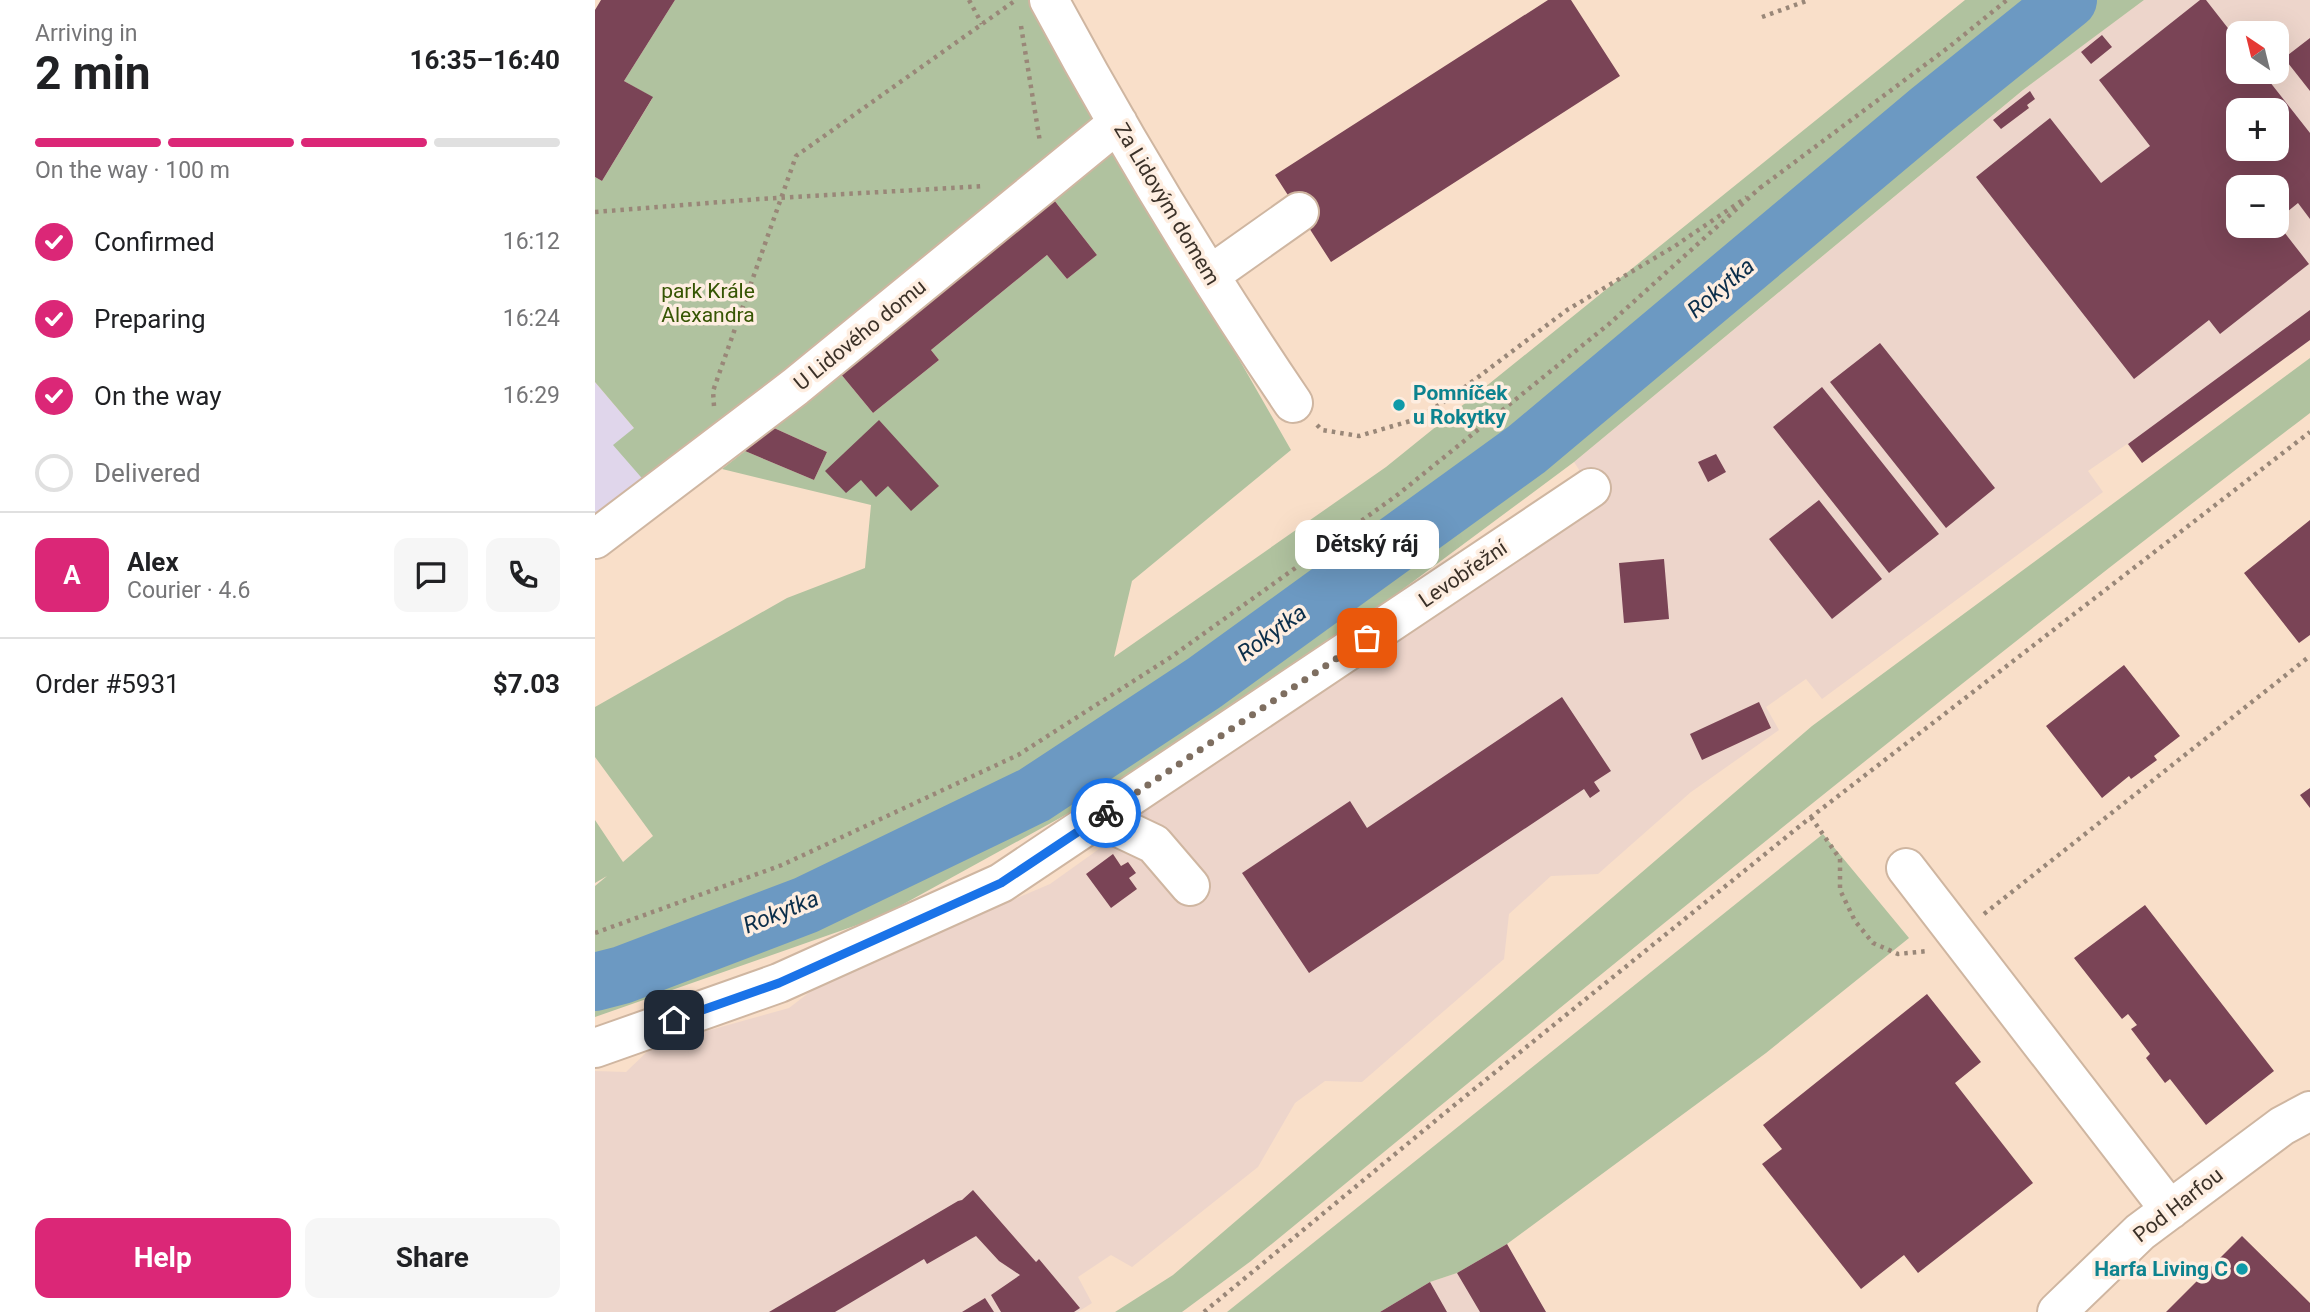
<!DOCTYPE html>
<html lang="en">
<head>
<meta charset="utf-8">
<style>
	body { margin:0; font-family:Roboto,sans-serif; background:#f6f6f6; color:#202124; height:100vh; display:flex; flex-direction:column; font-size:26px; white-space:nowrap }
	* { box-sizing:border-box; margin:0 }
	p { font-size:23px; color:#757577 }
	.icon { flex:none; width:38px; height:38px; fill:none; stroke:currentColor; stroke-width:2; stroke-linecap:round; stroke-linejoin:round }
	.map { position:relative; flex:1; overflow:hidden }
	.side { display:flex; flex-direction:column; background:#fff; width:595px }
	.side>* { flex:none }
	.needle { width:46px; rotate:325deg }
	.tools { position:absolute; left:1631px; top:21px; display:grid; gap:14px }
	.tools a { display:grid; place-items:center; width:63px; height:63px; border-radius:14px; background:#fff; box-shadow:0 7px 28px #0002; font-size:35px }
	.pin { position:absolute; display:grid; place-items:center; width:60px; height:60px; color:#fff; margin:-30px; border-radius:14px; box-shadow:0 4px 10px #0006 }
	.courier { position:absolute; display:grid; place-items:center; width:70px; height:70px; margin:-35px; border:5px solid #1a73e8; border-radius:50%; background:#fff; color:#222; box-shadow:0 2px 9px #0007 }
	.bubble { position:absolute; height:49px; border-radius:14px; background:#fff; box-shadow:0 7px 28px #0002; font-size:23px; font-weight:700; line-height:49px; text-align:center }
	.headline em { font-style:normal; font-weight:700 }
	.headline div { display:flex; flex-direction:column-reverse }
	.headline { display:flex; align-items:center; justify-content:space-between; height:119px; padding:0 35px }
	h1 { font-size:46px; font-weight:700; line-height:52px }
	.bar { display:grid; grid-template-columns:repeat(4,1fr); gap:10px 7px; align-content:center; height:84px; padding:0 35px }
	.bar i { height:9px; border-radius:5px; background:#e0e0e0 }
	.bar .selected { background:#db2777 }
	.bar p { grid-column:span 4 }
	.line { display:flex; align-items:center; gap:18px; padding:0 35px; border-top:2px solid #e0e0e0 }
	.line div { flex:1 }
	.round { display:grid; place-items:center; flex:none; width:74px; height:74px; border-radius:14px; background:#f6f6f6 }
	ol { padding:0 35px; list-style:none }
	li { display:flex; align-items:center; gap:21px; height:77px }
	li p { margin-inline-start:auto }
	li .icon { padding:7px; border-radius:50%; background:#db2777; color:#fff; stroke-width:4 }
	li:last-child { color:#757577 }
	li i { width:38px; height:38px; border:4px solid #e0e0e0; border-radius:50% }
	.button { display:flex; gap:14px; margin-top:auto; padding:14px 35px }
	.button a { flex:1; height:80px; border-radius:14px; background:#db2777; color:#fff; font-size:28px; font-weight:700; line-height:80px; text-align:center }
	.button a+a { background:#f6f6f6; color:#202124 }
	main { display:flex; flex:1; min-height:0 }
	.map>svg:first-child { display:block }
</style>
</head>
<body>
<main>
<section class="side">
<div class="headline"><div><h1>2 min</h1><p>Arriving in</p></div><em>16:35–16:40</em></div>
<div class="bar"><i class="selected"></i><i class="selected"></i><i class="selected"></i><i></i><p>On the way · 100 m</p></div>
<ol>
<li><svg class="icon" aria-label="check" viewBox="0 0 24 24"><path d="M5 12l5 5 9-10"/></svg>Confirmed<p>16:12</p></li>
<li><svg class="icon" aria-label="check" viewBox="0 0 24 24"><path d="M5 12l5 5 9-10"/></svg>Preparing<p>16:24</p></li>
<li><svg class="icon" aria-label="check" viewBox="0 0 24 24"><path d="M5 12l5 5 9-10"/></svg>On the way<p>16:29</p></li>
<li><i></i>Delivered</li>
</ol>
<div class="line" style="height:126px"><b class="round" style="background:#db2777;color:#fff">A</b><div><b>Alex</b><p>Courier · 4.6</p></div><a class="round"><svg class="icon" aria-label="chat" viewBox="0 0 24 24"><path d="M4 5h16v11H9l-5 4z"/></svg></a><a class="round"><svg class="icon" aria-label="phone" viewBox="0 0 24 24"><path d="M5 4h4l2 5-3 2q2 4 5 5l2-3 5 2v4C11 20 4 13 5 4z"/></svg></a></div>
<div class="line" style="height:91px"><div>Order #5931</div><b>$7.03</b></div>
<div class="button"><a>Help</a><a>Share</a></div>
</section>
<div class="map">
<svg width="1715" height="1312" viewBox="0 0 1715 1312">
	<rect width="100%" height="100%" fill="#f9dfc9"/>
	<path fill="#e0d6eb" d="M0,382L39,428L52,484L0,523Z"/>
	<path fill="#edd5cb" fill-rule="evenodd" d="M1549,0H1715V340L1547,463L1532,444L1493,471L1508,492L1227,699L1211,679L1171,707L1184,730L1096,792L1003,874L956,876L914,914L909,959L767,1082L730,1081L700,1103L663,1167L537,1267L516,1255L483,1277L497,1303L483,1312H0V1071L31,1072L58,1046L194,1008L229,981L455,884L511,844L530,816L996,488L979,462L1438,82ZM1643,33H1682V72H1643ZM1643,110H1682V149H1643ZM1643,187H1682V226H1643ZM518,855L526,866L533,862L541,872L534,878L542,889L516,908L492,874Z
		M912,1244L951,1312H785L835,1282L862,1273Z"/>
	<path fill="#b0c29f" d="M80,0H439L507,115L52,484L18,445L39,428L0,382V177L7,181L57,99V97L29,81Z
		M1370,0H1549L1428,90L979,462L800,595L474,813L285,917L0,1017V886L12,876L0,883V820L28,862L58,836L0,757V707L192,598L270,568L276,505L127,469L150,451L219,480L232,452L179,428L245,373L278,413L344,360L336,350L452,255L472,279L502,255L459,200L523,148L696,450L537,581L519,657L791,467Z
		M1715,358V413C1355,687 1006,974 656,1261L587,1312H520L578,1275L1217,726Z
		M1228,834L1314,938L1171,1053L912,1244L862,1273L835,1282L785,1312H632Z"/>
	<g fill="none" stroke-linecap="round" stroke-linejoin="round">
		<path stroke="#6c99c2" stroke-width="58" d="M0,982L27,975L211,905L439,795L609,683L932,449L1335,111L1473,0"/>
	</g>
	<path fill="#7a4456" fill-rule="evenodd" d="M6,0H80L29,81L58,97L7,181L0,177V10Z
		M953,0H976L1025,76L736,262L680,175Z
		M1605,0H1611L1643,41V72H1667L1715,133V219L1703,203L1682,220V187H1643V226H1682V223L1714,264L1625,334L1614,320L1539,379L1381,177L1455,118L1506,183L1555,146L1504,80ZM1643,110H1682V149H1643Z
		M1507,35L1517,47L1496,64L1486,52Z
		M1715,38V91L1689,58Z
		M1435,91L1440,99L1432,105L1434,108L1406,129L1398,120Z
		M459,200L502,255L472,279L452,255L336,350L344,360L278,413L245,373Z
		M1715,310V340L1547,463L1533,444Z
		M1285,343L1400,488L1351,528L1235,382Z
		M1227,387L1344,534L1294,573L1178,427Z
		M284,420L344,486L316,511L293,486L281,497L266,480L251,493L230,471Z
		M179,428L232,452L219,480L150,451Z
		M1121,454L1131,472L1113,482L1103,462Z
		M1224,500L1287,579L1237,619L1174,539Z
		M1715,520V635L1704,643L1649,573Z
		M1069,559L1074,619L1029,623L1024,563Z
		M1529,665L1585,736L1559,756L1562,760L1536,779L1534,776L1507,798L1451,726Z
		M967,697L1016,771L999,782L1005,791L995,798L989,789L714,973L647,873L755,801L772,828Z
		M1164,702L1176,728L1107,760L1095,734Z
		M1715,788V808L1705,795Z
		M518,854L526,866L533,862L541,873L534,878L542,889L516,908L491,874Z
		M1550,905L1679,1071L1611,1125L1575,1079L1570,1083L1551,1058L1555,1054L1536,1029L1542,1025L1533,1014L1527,1019L1479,958Z
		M1332,994L1386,1062L1360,1083L1438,1183L1323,1273L1309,1255L1266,1289L1167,1164L1187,1149L1168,1125Z
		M378,1190L441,1262L444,1259L485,1308L479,1312H406L396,1295L425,1275L404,1261L381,1236L332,1264L329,1259L240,1312H174L363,1201L367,1200Z
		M1647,1236L1715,1303V1312H1571Z
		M912,1244L951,1312H885L862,1273Z
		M835,1282L852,1312H785Z
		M390,1298L399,1312H367Z"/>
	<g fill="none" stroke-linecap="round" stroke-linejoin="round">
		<defs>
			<path id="minor" d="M454,0C528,138 610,273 698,403
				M615,275L704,212
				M0,539L200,387L523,123
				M504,818L559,844L595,886
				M1311,868L1575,1210
				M0,1048L184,983L406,883L996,488
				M1462,1312L1545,1232L1687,1126L1715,1111"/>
		</defs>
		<use href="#minor" stroke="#cfb6a1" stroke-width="42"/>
		<path stroke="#998778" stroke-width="4.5" stroke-dasharray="3.5 5" stroke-linecap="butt" d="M374,0L387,24
			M1167,17L1214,0
			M426,26L445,142
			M1165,188L1354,47L1412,0
			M0,212L164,199L390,186
			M119,406L118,391L201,156L421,0
			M722,425L727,430L764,436L822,419L858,396L972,310L1080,246L1152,197
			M1216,817L1245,859V890L1260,921L1278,943L1303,954L1333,951
			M1389,914L1715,656
			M0,933L187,865L423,755L576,657L801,496L1014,324L1166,187
			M609,1312L851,1112L1216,817L1715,432"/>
		<use href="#minor" stroke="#fff" stroke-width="38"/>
	</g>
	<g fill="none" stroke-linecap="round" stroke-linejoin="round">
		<path stroke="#7e6e60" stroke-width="7" stroke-dasharray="0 12.6" d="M511,813L772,638"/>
		<path stroke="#1a73e8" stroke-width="9" d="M79,1020L184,983L406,883L511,813"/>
	</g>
	<g fill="#0f9aa8" stroke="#feeee1" stroke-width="2.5">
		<circle cx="804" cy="405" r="7"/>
		<circle cx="1647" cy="1269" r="7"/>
	</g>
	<g text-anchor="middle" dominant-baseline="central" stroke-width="7" stroke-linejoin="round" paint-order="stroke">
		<g font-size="21" fill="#3b3128" stroke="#feeee1">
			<text transform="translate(572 204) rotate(59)">Za Lidovým domem</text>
			<text transform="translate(265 335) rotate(-39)">U Lidového domu</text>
			<text transform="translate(868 574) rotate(-34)">Levobřežní</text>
			<text transform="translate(1583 1205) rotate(-38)">Pod Harfou</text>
		</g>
		<g font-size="21" fill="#365503" stroke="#feeee1">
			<text x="113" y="291">park Krále<tspan x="113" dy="24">Alexandra</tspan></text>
		</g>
		<g font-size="21" font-weight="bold" fill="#0d838f" stroke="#feeee1" text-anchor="start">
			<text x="818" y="393">Pomníček<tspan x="818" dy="24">u Rokytky</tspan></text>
			<text x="1633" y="1269" text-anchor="end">Harfa Living C</text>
		</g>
		<g font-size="23" font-style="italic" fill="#0b2e4a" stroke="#feeee1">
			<text transform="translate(1126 288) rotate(-40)">Rokytka</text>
			<text transform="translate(677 633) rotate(-36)">Rokytka</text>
			<text transform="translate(186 912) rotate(-22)">Rokytka</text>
		</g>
	</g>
</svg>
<div class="tools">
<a><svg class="needle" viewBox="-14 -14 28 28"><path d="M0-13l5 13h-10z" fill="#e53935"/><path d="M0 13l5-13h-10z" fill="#757577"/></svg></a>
<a>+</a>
<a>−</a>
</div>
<div class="pin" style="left:772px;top:638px;background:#ea580c"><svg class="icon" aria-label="bag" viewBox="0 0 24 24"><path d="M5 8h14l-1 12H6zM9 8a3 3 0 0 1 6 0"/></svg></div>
<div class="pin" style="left:79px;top:1020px;background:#1f2937"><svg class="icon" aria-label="home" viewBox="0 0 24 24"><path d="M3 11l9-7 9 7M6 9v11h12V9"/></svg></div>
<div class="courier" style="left:511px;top:813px"><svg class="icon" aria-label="bike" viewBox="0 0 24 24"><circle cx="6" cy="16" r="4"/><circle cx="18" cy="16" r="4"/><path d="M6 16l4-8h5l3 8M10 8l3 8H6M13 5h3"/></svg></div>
<div class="bubble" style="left:700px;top:520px;width:144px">Dětský ráj</div>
</div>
</main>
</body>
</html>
